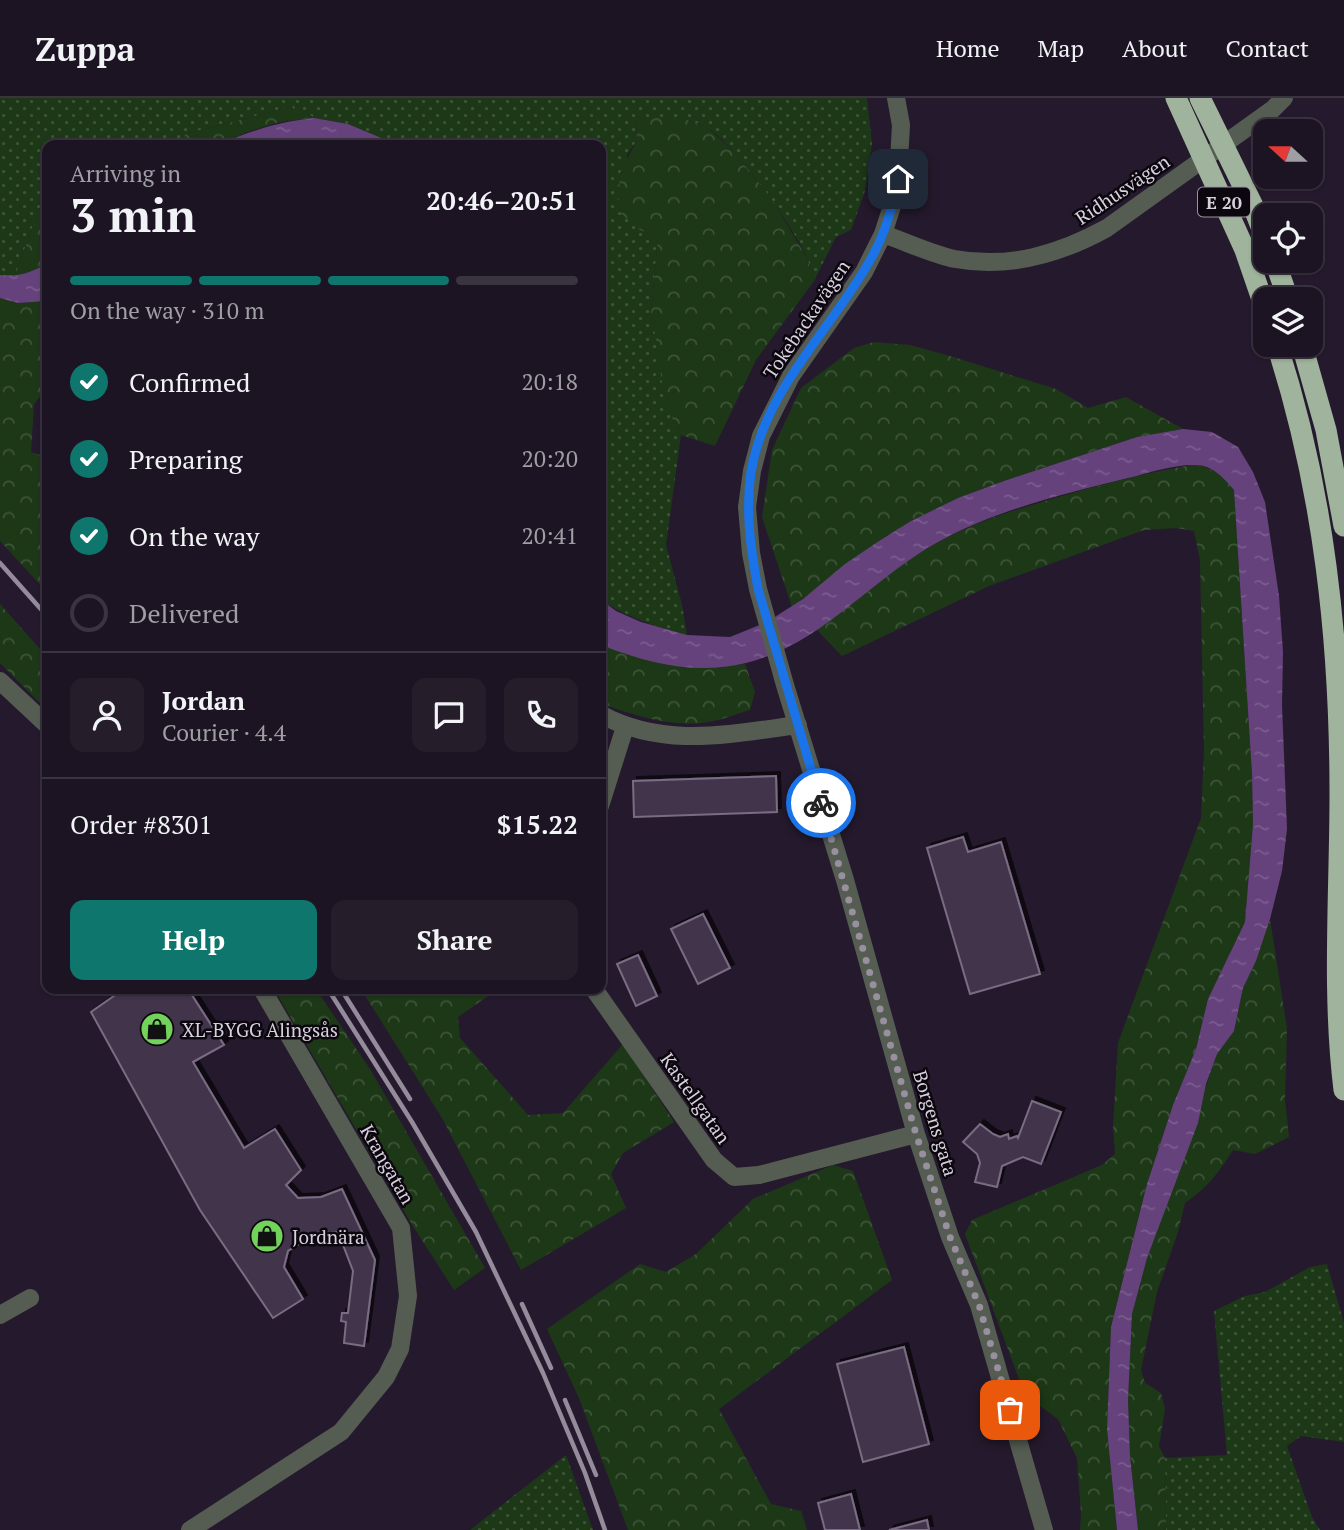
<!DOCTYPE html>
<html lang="en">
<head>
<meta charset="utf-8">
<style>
	body { margin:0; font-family:"PT Serif",serif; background:#251d2a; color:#f1f3f6; height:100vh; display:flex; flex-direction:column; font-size:26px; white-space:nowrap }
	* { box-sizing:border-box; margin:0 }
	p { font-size:23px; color:#a09ea5 }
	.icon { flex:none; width:38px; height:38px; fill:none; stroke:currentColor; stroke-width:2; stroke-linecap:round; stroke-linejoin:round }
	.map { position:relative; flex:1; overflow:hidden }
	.sheet { position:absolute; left:42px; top:42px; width:564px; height:854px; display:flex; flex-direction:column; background:#1c1422; border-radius:14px; box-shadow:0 2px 5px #0004,0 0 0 2px #3a3340 }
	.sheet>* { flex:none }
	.needle { width:46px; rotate:291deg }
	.buttons { position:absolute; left:1253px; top:21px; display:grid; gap:14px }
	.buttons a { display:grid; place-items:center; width:70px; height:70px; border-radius:14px; background:#1c1422; box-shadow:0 2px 5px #0004,0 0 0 2px #3a3340; font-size:35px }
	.pin { position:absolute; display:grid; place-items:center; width:60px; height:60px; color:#fff; margin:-30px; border-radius:14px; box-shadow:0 4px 10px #0006 }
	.courier { position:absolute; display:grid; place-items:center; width:70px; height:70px; margin:-35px; border:5px solid #1a73e8; border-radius:50%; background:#fff; color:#222; box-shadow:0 2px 9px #0007 }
	.summary em { font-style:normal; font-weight:700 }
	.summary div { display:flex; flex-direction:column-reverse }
	.summary { display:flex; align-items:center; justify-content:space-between; height:119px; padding:0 28px }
	h1 { font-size:46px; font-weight:700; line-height:52px }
	.bar { display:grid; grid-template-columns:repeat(4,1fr); gap:10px 7px; align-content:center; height:84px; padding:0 28px }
	.bar i { height:9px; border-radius:5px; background:#3a3340 }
	.bar .selected { background:#0f766e }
	.bar p { grid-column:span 4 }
	.line { display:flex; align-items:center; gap:18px; padding:0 28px; border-top:2px solid #3a3340 }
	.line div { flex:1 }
	.round { display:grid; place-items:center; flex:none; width:74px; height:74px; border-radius:14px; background:#251d2a }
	ol { padding:0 28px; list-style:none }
	li { display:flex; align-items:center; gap:21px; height:77px }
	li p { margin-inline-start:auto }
	li .icon { padding:7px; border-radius:50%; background:#0f766e; color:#fff; stroke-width:4 }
	li:last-child { color:#a09ea5 }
	li i { width:38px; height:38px; border:4px solid #3a3340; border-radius:50% }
	.primary-button { display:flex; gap:14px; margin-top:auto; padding:14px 28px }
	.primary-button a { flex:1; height:80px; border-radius:14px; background:#0f766e; color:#fff; font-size:28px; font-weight:700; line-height:80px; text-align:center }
	.primary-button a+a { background:#251d2a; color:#f1f3f6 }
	header { display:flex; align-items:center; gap:42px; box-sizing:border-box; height:98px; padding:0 35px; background:#1c1422; border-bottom:2px solid #3a3340 }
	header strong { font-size:33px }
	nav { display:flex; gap:38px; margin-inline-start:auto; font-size:24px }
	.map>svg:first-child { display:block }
</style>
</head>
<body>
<header>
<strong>Zuppa</strong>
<nav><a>Home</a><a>Map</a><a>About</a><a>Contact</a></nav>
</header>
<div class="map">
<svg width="1344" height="1432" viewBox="0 0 1344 1432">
	<defs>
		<pattern id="grass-dots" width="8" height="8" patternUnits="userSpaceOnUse" patternTransform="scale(1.75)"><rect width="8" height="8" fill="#1d3817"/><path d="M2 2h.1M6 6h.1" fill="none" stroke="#3d5438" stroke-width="1.8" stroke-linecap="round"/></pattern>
		<pattern id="forest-crowns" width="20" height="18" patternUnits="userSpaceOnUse" patternTransform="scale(1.75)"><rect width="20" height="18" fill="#1d3817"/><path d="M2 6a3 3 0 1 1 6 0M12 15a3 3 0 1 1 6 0" fill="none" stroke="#3d5438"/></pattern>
		<pattern id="water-ripples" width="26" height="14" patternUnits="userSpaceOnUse" patternTransform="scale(1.75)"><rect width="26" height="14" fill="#65427c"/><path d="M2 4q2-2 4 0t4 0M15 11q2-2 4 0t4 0" fill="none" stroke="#7a5c8e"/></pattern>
		<filter id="shadow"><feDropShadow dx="4" dy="-4" stdDeviation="0" flood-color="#0009"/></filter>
	</defs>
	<rect width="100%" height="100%" fill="#251a2d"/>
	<path fill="url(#grass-dots)" d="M0,0H867L872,46L865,93L851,132L836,139L814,183C812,176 810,169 808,162C797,134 731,40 704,28C682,18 659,21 636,21L637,42L627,57L640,132L658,140L651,215L674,325L681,337L666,447L682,507L687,537C655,528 627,520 600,501V47H398L348,26L314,20L297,7L186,36L175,47H47V102L37,115L15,179L0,177Z
		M1327,1166L1344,1225V1344L1301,1338L1287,1348L1312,1419L1320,1432H1166L1165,1360L1227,1357L1214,1213L1245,1198L1265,1194L1310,1169Z
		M566,1357L593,1432H470Z"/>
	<path fill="url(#forest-crowns)" d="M297,7L314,20L280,24L247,34L219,47H175L186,36Z
		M654,18L684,21L707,29L734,54L771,100L807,160L814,183L756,262L715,348L681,337L674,325L663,294L658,253L651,215L658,140L640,132L618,113L620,75L637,42L636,21Z
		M47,102V165L38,171L15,179L37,115Z
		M0,200L18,205L47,203V290L34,306L31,354L47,359V494L0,443Z
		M874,244L910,247L950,258L1056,291L1088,310L1126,299L1183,331L1137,339L1004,383L958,400L911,423L879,443L792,509L762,419L772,352L801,290L854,250Z
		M1198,366L1221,376L1234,392L1252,676L1253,726L1245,824L1208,901L1196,951L1173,1007L1147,1086L1111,1229L1107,1331L1117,1432H1080L1081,1416L1077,1360L1058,1321L1025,1297L965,1136L972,1122L1102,1067L1115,1056L1113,1029L1118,945L1201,720L1204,653L1200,462L1194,433L1176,430L1144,432L989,488L842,558L817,532C856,502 895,467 938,444C981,421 1027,408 1073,395C1114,383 1155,373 1198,366Z
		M0,506L47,559V612L0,565Z
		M600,546L606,549L704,570L745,566L755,594L750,612C736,616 722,622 708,624C672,630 633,617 600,605Z
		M1270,821L1287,931L1285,1002L1289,1039L1255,1056L1233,1052C1220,1073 1207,1090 1185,1105L1178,1134L1157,1194L1141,1272L1145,1285L1161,1295L1165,1311L1159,1348L1165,1360L1166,1432H1138L1130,1358L1128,1302L1132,1216L1147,1160L1217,956L1234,933L1243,890L1256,863Z
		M274,891H316L370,971L485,1170L454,1192L411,1125Z
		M361,891H498L458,919L460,940L528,1017L563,1015L623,946L674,1024L623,1055L611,1076L626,1110L521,1172L442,1020Z
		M833,1067L853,1073L892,1182L719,1311L771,1406L801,1413L807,1432H628L579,1300L547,1231L640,1166L666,1174L696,1156L753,1101Z"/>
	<path fill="url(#water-ripples)" d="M314,20L348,26L398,47H333L308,42L293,47H219C252,32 278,24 314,20Z
		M47,165V203L18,205L0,200V177C18,179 32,175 47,165Z
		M1183,331L1212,334L1238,349L1253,374L1265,404L1279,498L1283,554L1282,607L1287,731L1282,773L1270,821L1256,863L1243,890L1234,933L1217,956L1206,986L1198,1025L1147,1160L1132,1216L1128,1302L1130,1358L1138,1432H1117L1107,1331L1111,1229L1147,1086L1173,1007L1196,951L1208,901L1245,824L1253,726L1252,676L1234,392C1224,380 1212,367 1196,367C1174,366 1149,375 1128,380C1063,396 996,412 938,444C872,480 821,547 746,565C697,577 651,566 606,549L600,546V501L616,513L641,524L687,537L730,539L767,524L803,501L845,466L879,443L911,423L958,400L1004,383L1137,339Z"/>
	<path fill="#42364b" stroke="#7a6c84" stroke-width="2" filter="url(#shadow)" d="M776,678L777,714L634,719L633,683Z
		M963,739L968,754L1001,744L1040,876L970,896L927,750Z
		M703,816L730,870L698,886L671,831Z
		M638,857L657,898L636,908L617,866Z
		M124,891H188L224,947L193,964L244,1050L275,1031L301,1072L286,1087L298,1100L321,1099L342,1091L375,1162L364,1248L344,1245L346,1224L341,1223L342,1215H348L353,1173L338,1134L317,1135L288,1153L284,1169L303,1201L273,1220L200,1112L91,914Z
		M1032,1003L1061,1014L1041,1066L1023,1059L1002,1068L997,1089L975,1084L980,1065L977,1056L963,1044L980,1026L993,1036L1000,1039L1008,1036L1009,1041L1017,1038L1018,1040Z
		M904,1249L929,1346L863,1364L837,1266Z
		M851,1396L860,1432H825L818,1405Z
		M927,1422L929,1432H889Z"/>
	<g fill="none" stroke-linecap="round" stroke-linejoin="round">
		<path stroke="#555d53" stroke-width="18" d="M896,0L901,27L898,81L892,108L883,136L864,174L791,278L761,338L752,373L747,409L751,455L758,491L785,587L845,782L916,1036L950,1139L979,1207L1044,1432
			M883,136C907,144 931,156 955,161C1010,171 1060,156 1107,130L1273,11L1284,0
			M0,583L47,627
			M600,616C664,651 729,636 798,627
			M600,708L625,629
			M594,891L714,1062L734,1079L759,1077L916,1036
			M0,1217L30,1200
			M190,1432L341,1334L386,1279L400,1251L408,1198L401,1130L262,891"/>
		<path stroke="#a0b39c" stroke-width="21" d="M1176,0L1245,152L1265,210
			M1200,0L1253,108L1265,139
			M1275,163L1288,201
			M1277,247C1324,393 1340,543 1340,696C1340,794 1332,894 1344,992
			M1302,247L1326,332L1344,428"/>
		<path stroke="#948b9b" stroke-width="4.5" d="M0,465L47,518
			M328,891L412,1024L476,1134L543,1275L585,1375L605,1432
			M341,891L410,1001
			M522,1206L551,1270
			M565,1302L596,1377"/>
	</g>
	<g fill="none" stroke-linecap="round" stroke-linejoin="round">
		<path stroke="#99909f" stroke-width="7" stroke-dasharray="0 12.6" d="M821,705L916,1036L950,1139L979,1207L1010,1312"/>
		<path stroke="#1a73e8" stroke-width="9" d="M821,705L758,491C751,452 745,414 751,374C765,289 834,230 873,157C886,133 893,108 898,81"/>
	</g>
	<defs>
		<symbol id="shop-disc" viewBox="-11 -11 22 22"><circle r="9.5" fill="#73d25c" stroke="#0c070f"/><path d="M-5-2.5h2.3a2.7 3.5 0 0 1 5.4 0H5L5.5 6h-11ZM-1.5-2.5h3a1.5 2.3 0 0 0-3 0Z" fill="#111"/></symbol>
	</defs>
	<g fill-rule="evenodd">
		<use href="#shop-disc" x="138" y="912" width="38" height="38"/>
		<use href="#shop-disc" x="248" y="1119" width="38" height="38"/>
	</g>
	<g text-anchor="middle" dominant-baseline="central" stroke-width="5" stroke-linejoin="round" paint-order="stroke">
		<rect fill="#0c070f" stroke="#9a949f" stroke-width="2" x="1198" y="89.5" width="52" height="29" rx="5"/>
		<g font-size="18" font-weight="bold" fill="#d7d0dd">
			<text x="1224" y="104">E 20</text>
		</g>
		<g font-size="19" fill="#d7d0dd" stroke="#0c070f">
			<text transform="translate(1122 91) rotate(-34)">Ridhusvägen</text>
			<text transform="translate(806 221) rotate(-56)">Tokebackavägen</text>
			<text transform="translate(696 1000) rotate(55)">Kastellgatan</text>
			<text transform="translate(936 1025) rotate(73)">Borgens gata</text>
			<text transform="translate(388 1066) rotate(60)">Krangatan</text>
		</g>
		<g font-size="19" fill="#d7d0dd" stroke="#0c070f" text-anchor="start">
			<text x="182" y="931">XL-BYGG Alingsås</text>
			<text x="292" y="1138">Jordnära</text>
		</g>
	</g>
</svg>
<div class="buttons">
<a><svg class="needle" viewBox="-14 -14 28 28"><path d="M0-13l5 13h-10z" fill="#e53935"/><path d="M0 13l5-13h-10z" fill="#a09ea5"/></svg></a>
<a><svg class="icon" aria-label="locate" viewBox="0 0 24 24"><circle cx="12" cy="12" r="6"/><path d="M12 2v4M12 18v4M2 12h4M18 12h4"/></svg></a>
<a><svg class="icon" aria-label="layers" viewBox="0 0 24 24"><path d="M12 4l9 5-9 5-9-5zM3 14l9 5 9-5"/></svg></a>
</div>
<div class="pin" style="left:1010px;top:1312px;background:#ea580c"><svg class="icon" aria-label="bag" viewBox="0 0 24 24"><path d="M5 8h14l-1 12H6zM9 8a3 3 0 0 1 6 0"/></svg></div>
<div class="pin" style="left:898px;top:81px;background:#1f2937"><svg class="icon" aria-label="home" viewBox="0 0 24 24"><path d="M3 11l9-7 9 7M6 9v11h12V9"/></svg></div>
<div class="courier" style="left:821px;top:705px"><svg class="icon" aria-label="bike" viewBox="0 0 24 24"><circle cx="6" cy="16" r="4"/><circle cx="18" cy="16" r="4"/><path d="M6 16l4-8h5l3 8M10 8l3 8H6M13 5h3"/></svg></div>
<section class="sheet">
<div class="summary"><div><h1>3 min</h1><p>Arriving in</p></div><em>20:46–20:51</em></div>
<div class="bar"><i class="selected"></i><i class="selected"></i><i class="selected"></i><i></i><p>On the way · 310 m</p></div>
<ol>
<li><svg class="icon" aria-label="check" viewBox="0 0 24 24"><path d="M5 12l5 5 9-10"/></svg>Confirmed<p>20:18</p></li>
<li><svg class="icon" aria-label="check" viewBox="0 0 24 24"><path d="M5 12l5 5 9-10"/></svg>Preparing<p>20:20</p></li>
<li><svg class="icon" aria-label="check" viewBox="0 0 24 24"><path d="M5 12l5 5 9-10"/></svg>On the way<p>20:41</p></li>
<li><i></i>Delivered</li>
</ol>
<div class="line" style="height:126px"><a class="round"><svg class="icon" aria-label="person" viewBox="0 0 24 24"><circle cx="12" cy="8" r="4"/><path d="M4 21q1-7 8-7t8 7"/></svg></a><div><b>Jordan</b><p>Courier · 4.4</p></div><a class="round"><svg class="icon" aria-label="chat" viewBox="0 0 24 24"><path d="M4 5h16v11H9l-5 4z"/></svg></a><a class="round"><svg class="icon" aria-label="phone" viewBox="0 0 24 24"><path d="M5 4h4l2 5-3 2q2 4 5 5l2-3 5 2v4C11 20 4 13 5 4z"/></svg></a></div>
<div class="line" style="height:91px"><div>Order #8301</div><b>$15.22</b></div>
<div class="primary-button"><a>Help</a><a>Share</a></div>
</section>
</div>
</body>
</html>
